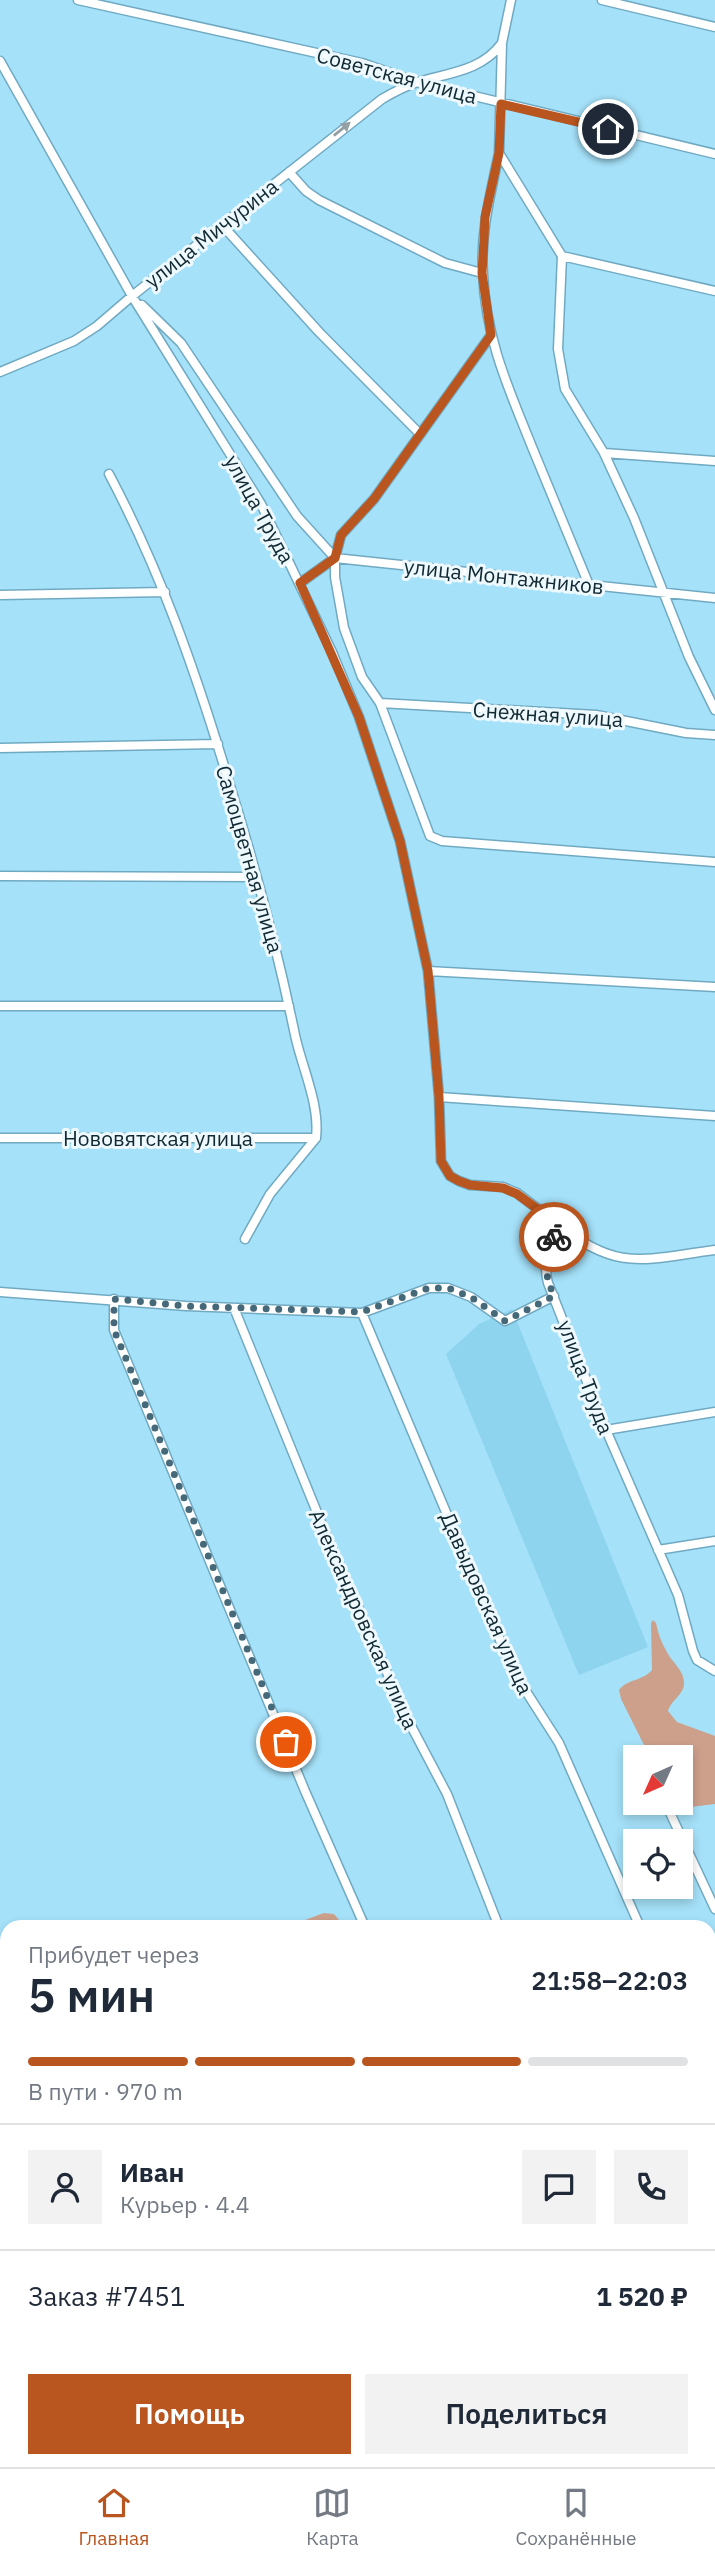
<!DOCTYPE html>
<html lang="ru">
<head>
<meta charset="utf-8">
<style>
	body { margin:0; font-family:"IBM Plex Sans",sans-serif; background:#f2f2f3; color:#1f2937; height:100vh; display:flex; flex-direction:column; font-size:26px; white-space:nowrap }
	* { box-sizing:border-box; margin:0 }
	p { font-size:23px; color:#747a83 }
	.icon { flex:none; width:38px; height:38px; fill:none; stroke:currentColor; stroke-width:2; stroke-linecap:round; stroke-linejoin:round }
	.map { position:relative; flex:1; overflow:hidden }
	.details { position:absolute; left:0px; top:1920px; width:716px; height:548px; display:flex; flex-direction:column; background:#fff; border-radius:21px 21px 0 0; box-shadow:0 4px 10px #0003 }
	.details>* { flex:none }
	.needle { width:46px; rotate:225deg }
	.controls { position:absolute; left:623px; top:1745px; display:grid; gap:14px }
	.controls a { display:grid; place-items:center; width:70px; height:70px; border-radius:0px; background:#fff; box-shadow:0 4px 10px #0003; font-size:35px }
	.pin { position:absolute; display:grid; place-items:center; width:60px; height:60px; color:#fff; margin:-30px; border:4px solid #fff; border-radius:50%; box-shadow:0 2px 7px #0007 }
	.courier { position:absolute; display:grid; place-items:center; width:70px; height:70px; margin:-35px; border:5px solid #b9551f; border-radius:50%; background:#fff; color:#222; box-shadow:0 2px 9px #0007 }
	.summary em { font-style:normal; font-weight:600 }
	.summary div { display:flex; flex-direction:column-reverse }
	.summary { display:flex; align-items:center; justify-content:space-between; height:119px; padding:0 28px }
	h1 { font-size:46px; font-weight:600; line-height:52px }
	.bar { display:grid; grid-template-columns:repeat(4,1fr); gap:10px 7px; align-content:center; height:84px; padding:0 28px }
	.bar i { height:9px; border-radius:5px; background:#e0e1e3 }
	.bar .selected { background:#b9551f }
	.bar p { grid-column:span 4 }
	.line { display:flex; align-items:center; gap:18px; padding:0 28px; border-top:2px solid #e0e1e3 }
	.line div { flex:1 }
	.round { display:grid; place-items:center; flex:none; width:74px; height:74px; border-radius:0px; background:#f2f2f3 }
	.button { display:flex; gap:14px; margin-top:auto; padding:14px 28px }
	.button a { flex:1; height:80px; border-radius:0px; background:#b9551f; color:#fff; font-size:28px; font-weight:600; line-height:80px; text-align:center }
	.button a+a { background:#f2f2f3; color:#1f2937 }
	.dock { display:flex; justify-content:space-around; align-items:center; height:98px; border-top:2px solid #e0e1e3; background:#fff; font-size:19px; color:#747a83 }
	.dock a { display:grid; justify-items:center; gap:4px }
	.dock .selected { color:#b9551f }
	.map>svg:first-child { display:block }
</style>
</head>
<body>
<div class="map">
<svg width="715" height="2467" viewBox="0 0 715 2467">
	<rect width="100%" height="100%" fill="#a5e1f9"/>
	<path fill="#8fd4ef" d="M512,1309L648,1647L579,1675L446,1354L479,1324Z"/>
	<path fill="#cda08b" d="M653,1620L656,1623C658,1634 662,1644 668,1654C674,1664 684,1671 684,1683C684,1695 671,1700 668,1711L677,1722L715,1736V1804L682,1808L673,1803L681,1802V1757H650L621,1699L619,1690C627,1679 643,1681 652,1670L651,1623Z
		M324,1913L334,1914L345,1927H258C267,1922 275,1926 285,1925C298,1924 312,1917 324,1913Z
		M715,2061V2345L709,2347V2062Z
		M7,2288V2460H371L376,2467H0V2291Z"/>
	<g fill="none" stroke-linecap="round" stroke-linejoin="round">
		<defs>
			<path id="street" d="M78,0L362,63L416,82L715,154
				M511,0L502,43L499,153L562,256L558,349L565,389L604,453L634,518L689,657L715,710
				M602,0L715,27
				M0,61L132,296L261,504L332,652L359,717L400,841L428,971L439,1097L441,1161L450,1176L459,1181L470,1185L503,1187L517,1193L558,1224C551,1244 542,1262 548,1283L606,1430L678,1595L693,1651L697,1660L715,1671
				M499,153C491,192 480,233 483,274C486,340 508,387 532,447C551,493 570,539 589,585
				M289,172L306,191L319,200L445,263L482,273
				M222,225L319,332L420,434
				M562,256L715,291
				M142,305L181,343L297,516L335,558V577L344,628L362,677L380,703L430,836L442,841L715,862
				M0,372L74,341L97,326L132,296L382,99C394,92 405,86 418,82C448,73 482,71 502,43
				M604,453L715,461
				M109,474C161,572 196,673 228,779C254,863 277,948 295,1035C302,1068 320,1104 316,1138L270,1194L245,1239
				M335,558L341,535L374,499L491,335
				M300,583L335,558L715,598
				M0,595L165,592
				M380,703L596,715L686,733L715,735
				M0,748L218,744
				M0,876L256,877
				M428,971L715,987
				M0,1006H289
				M439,1097L715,1116
				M0,1138H316
				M558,1224C617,1273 645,1259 715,1250
				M0,1292L186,1306L362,1313L429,1288H448L471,1297L505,1321L554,1296
				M114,1299V1330L305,1791L365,1927
				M234,1308L327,1537L408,1720L447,1794L499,1927
				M362,1313L513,1671L559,1743L640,1927
				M606,1430L715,1412
				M658,1550L715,1541
				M665,1802L715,1909"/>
			<path id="highway" d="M709,2043L715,2042
				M0,2270L7,2267"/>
		</defs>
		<use href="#street" stroke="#70aac2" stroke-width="11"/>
		<use href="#highway" stroke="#4690ac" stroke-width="18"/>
		<use href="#street" stroke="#fff" stroke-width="8"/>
		<use href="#highway" stroke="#63c7ed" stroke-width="14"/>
	</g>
	<defs><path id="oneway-solid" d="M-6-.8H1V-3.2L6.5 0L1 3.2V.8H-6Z" transform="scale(1.75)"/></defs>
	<use fill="#949fa3" href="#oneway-solid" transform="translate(342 129) rotate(-39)"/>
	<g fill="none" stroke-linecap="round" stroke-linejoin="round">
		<path stroke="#456978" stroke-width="7" stroke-dasharray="0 12.6" d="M286,1742L114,1330V1299L186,1306L362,1312L429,1288H448L471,1297L505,1321L554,1296C543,1271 545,1262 554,1237"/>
		<path stroke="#b9551f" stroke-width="9" d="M554,1237L558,1224L517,1194L503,1188L470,1185L459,1181L450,1176L441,1161L439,1097L428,971L400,841L359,717L300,583L335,558L341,535L374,499L491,335L482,273L484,239L485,217L499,153L501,104L608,129"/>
	</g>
	<g text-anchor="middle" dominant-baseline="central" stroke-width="6" stroke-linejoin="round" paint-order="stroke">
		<g font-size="21" fill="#112932" stroke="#eef9fe">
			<text transform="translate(397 75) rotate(15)">Советская улица</text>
			<text transform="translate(211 233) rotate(-38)">улица Мичурина</text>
			<text transform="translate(260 509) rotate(61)">улица Труда</text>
			<text transform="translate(504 576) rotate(6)">улица Монтажников</text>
			<text transform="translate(548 714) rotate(4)">Снежная улица</text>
			<text transform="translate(250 859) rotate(74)">Самоцветная улица</text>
			<text x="158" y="1138">Нововятская улица</text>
			<text transform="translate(586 1377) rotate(69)">улица Труда</text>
			<text transform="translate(487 1603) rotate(66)">Давыдовская улица</text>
			<text transform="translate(364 1619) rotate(66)">Александровская улица</text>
		</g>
	</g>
</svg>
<div class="controls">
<a><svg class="needle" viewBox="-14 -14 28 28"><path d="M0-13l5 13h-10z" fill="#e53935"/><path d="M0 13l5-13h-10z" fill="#747a83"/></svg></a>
<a><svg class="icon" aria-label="locate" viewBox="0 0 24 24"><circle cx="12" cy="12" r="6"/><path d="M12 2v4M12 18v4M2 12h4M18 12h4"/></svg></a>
</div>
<div class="pin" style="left:286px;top:1742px;background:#ea580c"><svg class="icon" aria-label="bag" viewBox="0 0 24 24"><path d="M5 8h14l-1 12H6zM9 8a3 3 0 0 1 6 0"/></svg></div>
<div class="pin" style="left:608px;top:129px;background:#1f2937"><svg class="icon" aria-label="home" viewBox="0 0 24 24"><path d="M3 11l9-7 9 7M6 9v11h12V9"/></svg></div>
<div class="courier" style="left:554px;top:1237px"><svg class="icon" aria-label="bike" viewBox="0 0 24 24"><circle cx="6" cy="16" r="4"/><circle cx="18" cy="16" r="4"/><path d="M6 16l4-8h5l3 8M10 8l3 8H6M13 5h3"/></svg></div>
<section class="details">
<div class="summary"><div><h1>5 мин</h1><p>Прибудет через</p></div><em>21:58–22:03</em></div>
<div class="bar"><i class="selected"></i><i class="selected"></i><i class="selected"></i><i></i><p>В пути · 970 m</p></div>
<div class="line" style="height:126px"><a class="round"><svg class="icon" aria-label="person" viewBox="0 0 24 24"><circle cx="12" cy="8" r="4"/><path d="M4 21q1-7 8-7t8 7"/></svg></a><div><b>Иван</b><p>Курьер · 4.4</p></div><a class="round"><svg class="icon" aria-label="chat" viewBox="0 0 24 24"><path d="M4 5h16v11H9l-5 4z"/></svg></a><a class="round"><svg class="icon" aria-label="phone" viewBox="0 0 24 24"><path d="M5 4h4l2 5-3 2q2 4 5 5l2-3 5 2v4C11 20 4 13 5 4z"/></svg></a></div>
<div class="line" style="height:91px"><div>Заказ #7451</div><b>1 520 ₽</b></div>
<div class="button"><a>Помощь</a><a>Поделиться</a></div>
</section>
</div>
<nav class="dock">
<a class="selected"><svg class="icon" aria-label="home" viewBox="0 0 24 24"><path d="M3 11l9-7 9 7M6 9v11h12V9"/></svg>Главная</a>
<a><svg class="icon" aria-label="map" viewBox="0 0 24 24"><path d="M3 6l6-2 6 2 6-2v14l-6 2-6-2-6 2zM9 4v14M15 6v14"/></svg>Карта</a>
<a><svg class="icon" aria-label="saved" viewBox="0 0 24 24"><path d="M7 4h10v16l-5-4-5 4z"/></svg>Сохранённые</a>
</nav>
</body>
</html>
